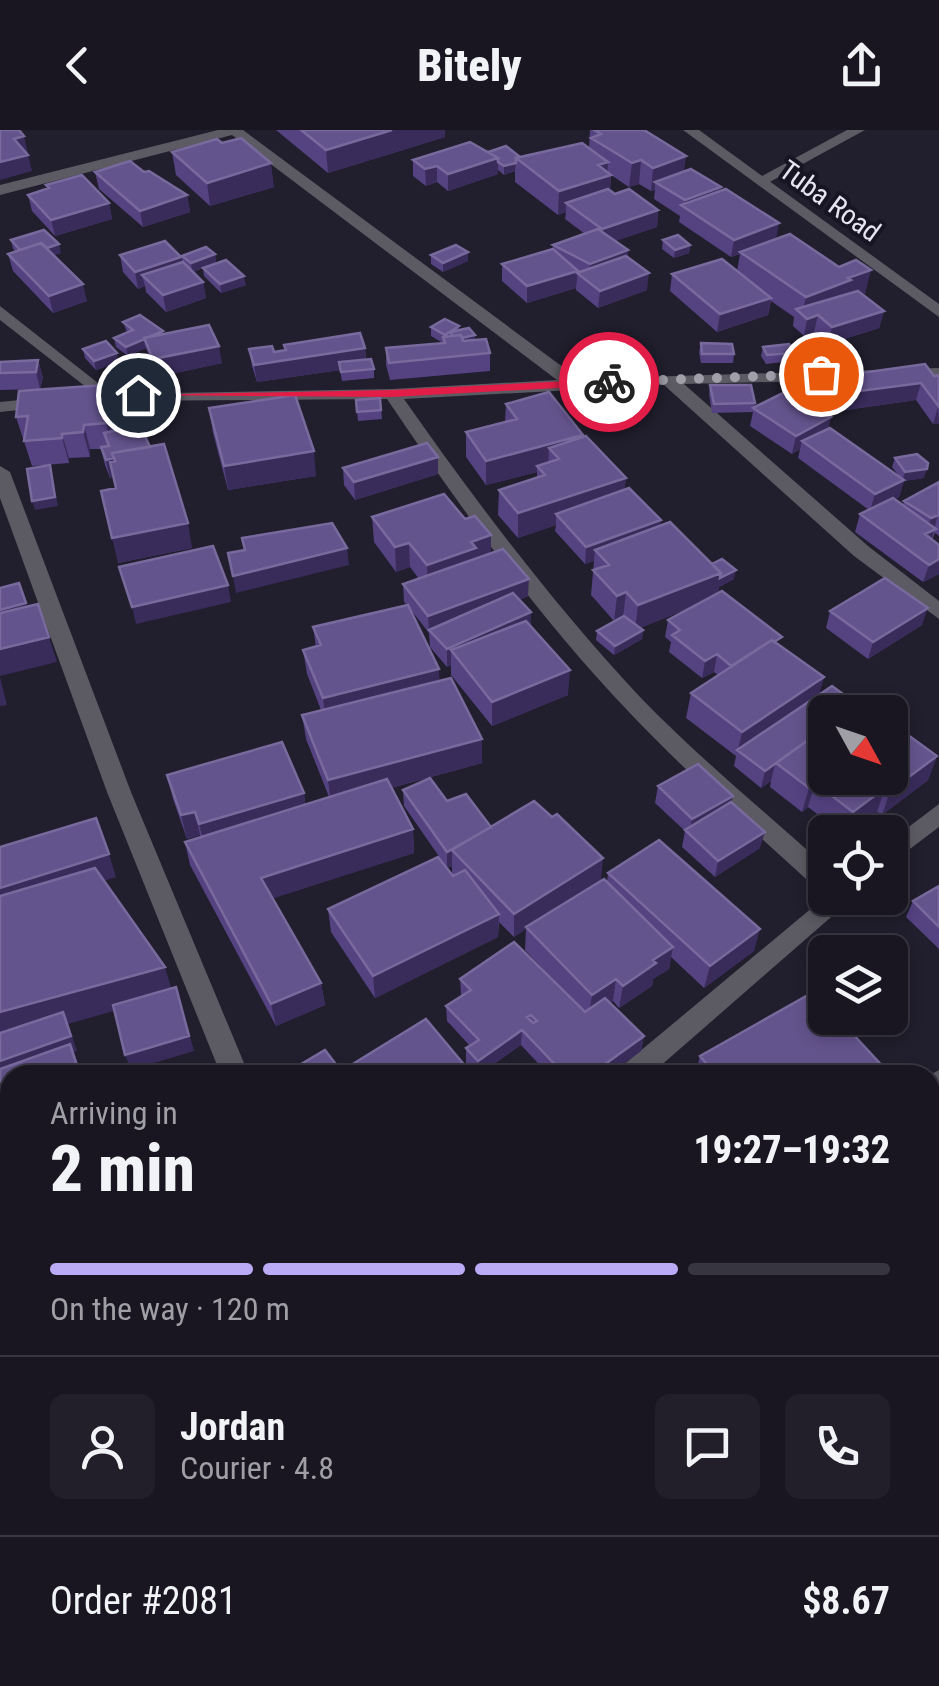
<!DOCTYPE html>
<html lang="en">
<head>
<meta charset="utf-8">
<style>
	body { margin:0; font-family:"Roboto Condensed",sans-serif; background:#221f2a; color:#f1f3f6; height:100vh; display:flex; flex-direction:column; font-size:38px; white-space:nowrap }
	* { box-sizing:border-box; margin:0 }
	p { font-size:32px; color:#9f9fa5 }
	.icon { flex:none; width:55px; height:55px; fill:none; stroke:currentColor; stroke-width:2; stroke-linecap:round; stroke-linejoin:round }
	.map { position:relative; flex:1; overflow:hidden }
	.panel { position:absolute; left:0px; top:935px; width:940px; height:622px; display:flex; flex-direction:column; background:#191622; border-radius:30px 30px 0 0; box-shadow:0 5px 15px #0003,0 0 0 2px #373540 }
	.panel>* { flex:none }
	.needle { width:65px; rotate:130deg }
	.controls { position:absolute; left:808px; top:565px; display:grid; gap:20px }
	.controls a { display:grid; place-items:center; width:100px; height:100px; border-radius:15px; background:#191622; box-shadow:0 5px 15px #0003,0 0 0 2px #373540; font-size:50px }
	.pin { position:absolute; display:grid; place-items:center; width:85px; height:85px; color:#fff; margin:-42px; border:5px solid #fff; border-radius:50%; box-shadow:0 2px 10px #0007 }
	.courier { position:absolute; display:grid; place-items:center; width:100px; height:100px; margin:-50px; border:8px solid #e11d48; border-radius:50%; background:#fff; color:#222; box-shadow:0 2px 12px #0007 }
	.overview em { font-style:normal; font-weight:800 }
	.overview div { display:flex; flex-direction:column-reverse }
	.overview { display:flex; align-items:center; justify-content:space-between; height:170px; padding:0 50px }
	h1 { font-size:65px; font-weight:800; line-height:75px }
	.bar { display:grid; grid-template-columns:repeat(4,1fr); gap:15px 10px; align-content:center; height:120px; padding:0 50px }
	.bar i { height:12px; border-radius:8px; background:#373540 }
	.bar .on { background:#bbaaf6 }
	.bar p { grid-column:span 4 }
	.line { display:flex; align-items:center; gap:25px; padding:0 50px; border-top:2px solid #373540 }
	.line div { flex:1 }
	.round { display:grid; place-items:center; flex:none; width:105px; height:105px; border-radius:15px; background:#221f2a }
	header { display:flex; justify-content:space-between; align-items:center; height:130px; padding:0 50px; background:#191622; font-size:45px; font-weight:800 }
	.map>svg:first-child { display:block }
</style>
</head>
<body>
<header><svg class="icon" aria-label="back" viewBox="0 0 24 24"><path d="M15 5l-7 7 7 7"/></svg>Bitely<svg class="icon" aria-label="share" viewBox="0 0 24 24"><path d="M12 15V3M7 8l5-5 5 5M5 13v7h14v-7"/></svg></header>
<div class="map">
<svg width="939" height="1556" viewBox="0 0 939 1556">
	<rect width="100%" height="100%" fill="#211e2d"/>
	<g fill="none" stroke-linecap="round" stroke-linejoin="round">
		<path fill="#5c5a62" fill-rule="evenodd" d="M939,940V965L930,970V945Z"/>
		<path fill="#5c5a62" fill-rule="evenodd" d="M218,0H243L579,249L939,238V248L684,254L868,416L939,471V489L854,426L664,255L404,269C477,373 553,474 640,567C698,627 763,680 825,736V761L816,758C753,700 687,644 628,581C537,486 461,378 387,269L104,271L0,190V176L112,264L392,259L557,250L232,5L0,65V55Z
			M847,0H865L766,54L753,51Z
			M50,267L56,268V276L0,282V272Z
			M0,336L10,342L131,662L249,945H221L107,662L0,368Z
			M939,674V697L890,734V711Z
			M825,767L853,768L650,945H617L621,937Z
			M10,1504V1542L0,1547V1508Z
			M939,1536V1556H916L920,1548H930V1540Z
			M65,1548H100L104,1556H68Z"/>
		<path fill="#5c5a62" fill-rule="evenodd" d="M683,0H699L939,174V187Z"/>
	</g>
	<path fill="#544281" d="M276,0H445V7L328,43Z
		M590,0H644L684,42L721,57L720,61L776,109L865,164L863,165L884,181L879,198L828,214L814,202L804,206L793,196L794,187L771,171L768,185L717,202L670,161L672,144L737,141L740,124L731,127L679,92L680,86L654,69L655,60L651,61L639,54L629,57L611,45L610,60L615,64L658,80L657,97L615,111L628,120L627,127L647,160L598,178L576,160V158L527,173L502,151V134L553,119V115L585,104L565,89L566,82L558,85L515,52V41L504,45L498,40V44L448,61L437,52L426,56L413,46V30L488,22L520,27L589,18Z
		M172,22L274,57L210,76L176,45Z
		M95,42H144L187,65L190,82L143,97L99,59Z
		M46,55L109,73L112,89L55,106L32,81L28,65L47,59Z
		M11,110L61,123L54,125L87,171L53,183L13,141L8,124L16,122L13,119Z
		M663,110L690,115L689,123L674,128L662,119Z
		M215,124L216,133L246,155L221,163L204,146L203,138L193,142L203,152L206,168L166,182L146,162L145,156L138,159L123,142L120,125L181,127L182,133V126Z
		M431,125L468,131L443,142L431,134Z
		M123,192L163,201V205L222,233L157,247L146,218L128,226L116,217L114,208L127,202Z
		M459,196V200L475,210L490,223V241L390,250L386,235V218L443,213L431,206V197Z
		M701,213L734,224L733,233H701L699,222Z
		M284,215L365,218L366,230L374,239V248L342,251L340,240L257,252L252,236L249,219L274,222L285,220Z
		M763,217L794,223L792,231L766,234L761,226Z
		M83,219L119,232L96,240L85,228Z
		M38,230L43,248L40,259L0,260V232Z
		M939,245V294H933L916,270L825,283L815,266L818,249Z
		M147,252L152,277L151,304L144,305L192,418L118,433L116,358L113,347L110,348L105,335L101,319H90V327L69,328V333L32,336L16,287Z
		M710,255L755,273L754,278L831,287L828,298L899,346L892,337L895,328L924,348L904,351L899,367L895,369L903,375L904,371L939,352V406L935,403L932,410L939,415V444L923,452L855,402L860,384L869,380L798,328L800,319L792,324L750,296L753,282L712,283L709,264Z
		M380,268L382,289L358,291L356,270Z
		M506,274L583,305V307L626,348L624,360L660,396L734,449L719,457L718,463L780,516L824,547L819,564L858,575L937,626L928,650L882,685L877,682L849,702H841L808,677L802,682L770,657L771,651L761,658L734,636L736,626L686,588L691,563L718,545L714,542L702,548L669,522L671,512L665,507L668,490L687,479L640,498L643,500L642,509L614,525L596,510L597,501L614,491L591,465L594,431L585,434L555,401L556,395L518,408L498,385L499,360L537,348V342L486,355L466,327V302L505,292Z
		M209,278L316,346L228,360L213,303Z
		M343,338L438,344L355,370L344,355Z
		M372,387L465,389L491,405V423L528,466L519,470L531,496L568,565L492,596L451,545V535L447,537L430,517L429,503L411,480L439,551L482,609V633L391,658L413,699L414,723L273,768L321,853L325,875L276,896L190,735L185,712L201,707L200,705L187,709L173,669L167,645L304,663L305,674L329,667L306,609L302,585L321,580L307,544L303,520L316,517L313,497L407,475L404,472L403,454L419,449L410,437L396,442L374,412Z
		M830,481L922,495L868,529L826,498Z
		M658,656L731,672L760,718L715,747L682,717L685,701L655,673Z
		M403,660L447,671L491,697L601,751L607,752L608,743L754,821L704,858L671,827L669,839L653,849L652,856L619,878L613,871L610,873L644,906L641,921L608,945H549L521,915L478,945L466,933V918L470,916L447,891L446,876L462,866L461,864L460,849L568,865L525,820L526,799L514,807L499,792L498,807L375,868L331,802L328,779L454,746L452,744V736L447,738L404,676Z
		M939,756V819L906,787L913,771Z
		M700,926L886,940L884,945H695Z"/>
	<path fill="#392c5b" d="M392,0H445V7L328,43L326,20Z
		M24,6L28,23L18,25L14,9Z
		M28,25L32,41L0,50V32Z
		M686,26L683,49L655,52V60L651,61L653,38Z
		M498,28V44L448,61V44Z
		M641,30L639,54L629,57L632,33Z
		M608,32L607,46L611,45L609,68L566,73V82L558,85L559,61L598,35Z
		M271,33L274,57L210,76L207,53Z
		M516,33L515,41L504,45V36Z
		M437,36V52L426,56L425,39Z
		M721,57L719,73L684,76L685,70Z
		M187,65L190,82L143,97L140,81Z
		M109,73L112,89L55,106L51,90Z
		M658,80L657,97L601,116L602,99Z
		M779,93L776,110L731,127L734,110Z
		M59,114L61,123L28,134L25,125Z
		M690,115L689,123L674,128L675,120Z
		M628,120L627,137L589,151L590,134Z
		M468,122V131L443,142V133Z
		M215,124L216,133L192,142L191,133Z
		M181,127L184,144L142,145L145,156L138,159L135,142Z
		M871,140L865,164L818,185L814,202L804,206L807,189L802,184L806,167Z
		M578,141L576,158L527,173V156Z
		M649,143L647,160L598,178L600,161Z
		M244,146L246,155L221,163L220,154Z
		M203,152L206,168L166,182L163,165Z
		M83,154L87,171L53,183L49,166Z
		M771,168L768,185L717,202L720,184Z
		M884,181L879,198L828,214L832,197Z
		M475,205V214L456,210Z
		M144,209L146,218L128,226L126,217Z
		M219,216L222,233L157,247L153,229Z
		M365,218L366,235L339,232L340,240L257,252L254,235Z
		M117,223L119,232L96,240L94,231Z
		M38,230L43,248L40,259L36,242Z
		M147,252L152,277L151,304L146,279Z
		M921,253L916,270L825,283L829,265Z
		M938,277L939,294H933Z
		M107,282L112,307V318L106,293Z
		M831,287L827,305L802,311L800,319L792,324L796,306Z
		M84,295L90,319V327L83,302Z
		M62,304L69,328V333L62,308Z
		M583,305L582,330L559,329L549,318L548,339L537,336V342L486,355V331Z
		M314,321L316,346L228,360L224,336Z
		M438,327V344L355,370L354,352Z
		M114,329L118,346L110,348L106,330Z
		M50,335L58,376L35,380L32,371Z
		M927,339L924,348L904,351L899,367L870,381L875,364L902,351L905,342Z
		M626,348L623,373L556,384V395L518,408V383Z
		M938,384L930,416L919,422L931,388Z
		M661,390L658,408L595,420L594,431L585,434L586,417Z
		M188,393L192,418L118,433L112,408Z
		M491,405V430L428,460L427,435L471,412Z
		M409,413L410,437L396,442L395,417Z
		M347,418L349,435L236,463L233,446Z
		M939,429V444L923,452L929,435Z
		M736,440L734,449L719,457L717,467L635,500L638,475L721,443Z
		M529,449L528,466L431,502L429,500V503L428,486Z
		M228,455L231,472L136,494L132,477Z
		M626,462L623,487L614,491L617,466Z
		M26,473L31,490L0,498V480Z
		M928,478L922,495L868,529L873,512Z
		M531,482V499L451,520V535L447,537V519Z
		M643,500L642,509L614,525L615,516Z
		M49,507L57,532L0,546V519Z
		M717,524L714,542L702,548L705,531Z
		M439,539L440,564L326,592L323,568Z
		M570,540L568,565L492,596V572Z
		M0,547L7,575L0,576Z
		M824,547L817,571L738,620L742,602Z
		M482,609V633L331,674L328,650Z
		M937,626L928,650L882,685L890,661Z
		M775,634L771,651L761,658L765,641Z
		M815,653L808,677L802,682L809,658Z
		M885,658L877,682L849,702H846L853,682Z
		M304,663L307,687L205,717L199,694Z
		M733,666L729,682L689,705L692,689Z
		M195,682L200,705L187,709L181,685Z
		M413,699L414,723L265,771L261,748Z
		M494,701L452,720V736L447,738V722Z
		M765,702L760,718L715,747L718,731Z
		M109,724L116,747L0,784V758Z
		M603,728L601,751L514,807V784Z
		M499,784L498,807L375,868L373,846Z
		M760,799L754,821L704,858L710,836Z
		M673,817L669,839L653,849L652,856L619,878L623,856L653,830Z
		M165,837L173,864L68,894L77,921L74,922L82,945L0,948V882Z
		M616,849L613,871L589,887L592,865Z
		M321,853L325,875L276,896L271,874Z
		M176,857L194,921L131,940L125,925Z
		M522,900L521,915L478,945V931Z
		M644,906L641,921L608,945H590Z
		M466,937V945H453Z
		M10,1116V1129L3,1119Z
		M10,1306V1324L0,1313Z
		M939,1319V1328L930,1331V1322Z
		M115,1548H140L126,1556H107L105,1554Z
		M504,1548H524L503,1556H493L494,1552Z"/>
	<path fill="#64548d" stroke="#786a9c" stroke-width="2.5" fill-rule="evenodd" d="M0,0H19L24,6L14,9L28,25L0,32Z
		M301,0H392L326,20Z
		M594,0H644L686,26L653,38L641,30L632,33L591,8L601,4Z
		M241,8L271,33L207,53L172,22L217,9L222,13Z
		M470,12L498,28L448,44L437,36L425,39L413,30Z
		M582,13L608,32L598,35L611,45L559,61L516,28Z
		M506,16L520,27L516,28V33L504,36L498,32V28L488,22Z
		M130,31L144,42L149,41L187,65L140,81L95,42Z
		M691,39L721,57L685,70L655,52Z
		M82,45L109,73L51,90L28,65L49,58L46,55Z
		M608,59L615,64L629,59L658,80L602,99L566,73Z
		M726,59L779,93L734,110L681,75Z
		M598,99L628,120L590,134L553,115Z
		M44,100L59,114L47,118L41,113L20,120L11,110Z
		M790,104L839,137L856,130L871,140L848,148L851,150L806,167L740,122Z
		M678,105L690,115L675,120L663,110Z
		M165,111L181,127L135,142L120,125Z
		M41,113L83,154L49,166L8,124Z
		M456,115L468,122L443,133L431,125Z
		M206,117L215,124L191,133L182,126Z
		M553,119L578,141L527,156L502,134Z
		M626,126L649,143L600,161L577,143Z
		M722,129L771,168L720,184L672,144Z
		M226,130L244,146L220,154L203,138Z
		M183,132L203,152L163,165L142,145Z
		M858,161L884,181L832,197L818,185L807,189L796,179Z
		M140,185L163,201L126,217L114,208L133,200L123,192Z
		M445,189L459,196L445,205L431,197Z
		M209,195L219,216L153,229L144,208Z
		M469,198L475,205L462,208L461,205L453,206L450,202Z
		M360,203L365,218L254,235L249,219L272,216L274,222L286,220L284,215Z
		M461,205L463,211L486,209L490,223L389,233L386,218L445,213L443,207Z
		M106,211L117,223L94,231L83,219Z
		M701,213L732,214L734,224H702Z
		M789,214L794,223L767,225L763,217Z
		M371,229L374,239L341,242L339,232Z
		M38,230L36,242L0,243V232Z
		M925,234L934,246L939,245V277L921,253L829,265L818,249Z
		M147,252L146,279L107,282L106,293L84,295L83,302L62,304V308L24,311L28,286L16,287L19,261Z
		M710,255H751L755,273L714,274Z
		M789,260L831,287L796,306L753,278Z
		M549,262L583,305L486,331L466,302L517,289L506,274Z
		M295,265L314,321L224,336L209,278Z
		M380,268L381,280L357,282L356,270Z
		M140,295L150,317L112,323L114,328L106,330L101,317L109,316L104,303Z
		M830,298L904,350L875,364L802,311Z
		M586,306L626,348L518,383L499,360L545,345L537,336L559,329L549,318Z
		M427,313L438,327L354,352L343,338Z
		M164,314L188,393L112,408L101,361L116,358L110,332L115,331L112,323Z
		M917,324L928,333L927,339L905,342L895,328Z
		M50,335L55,367L32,371L27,339Z
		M939,352V385L931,388L904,371Z
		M629,358L661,390L586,417L556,384Z
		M444,364L465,389L475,386L491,405L471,412L476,418L427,435L409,413L395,417L372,387Z
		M893,368L936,399L925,404L939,415V429L929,435L860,384Z
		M670,392L721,443L638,475L626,462L617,466L593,440L609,435L595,420Z
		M332,393L347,418L233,446L228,423L245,420L242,408Z
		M213,416L228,455L132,477L119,437Z
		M503,419L529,449L428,486L403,454Z
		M722,429L736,440L720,448L721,443L712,434Z
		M885,448L928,478L873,512L830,481Z
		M19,453L26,473L0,480V458Z
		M722,461L782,507L774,512L772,510L731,536L717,524L705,531L672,505L680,500L668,490Z
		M513,463L531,482L447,519L429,500Z
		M38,474L49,507L0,519V483Z
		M408,475L439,539L323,568L303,520L321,515L313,497Z
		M624,486L643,500L615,516L597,501Z
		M526,491L570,540L492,572L451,520Z
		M772,510L824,547L742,602L691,563Z
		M451,548L482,609L328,650L302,585Z
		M832,556L858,575L847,582H825V598L765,641L737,620Z
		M861,572L876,582H847Z
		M890,592L937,626L890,661L885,658L853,682L815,653L809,658L776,633L825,598V648H890Z
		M282,612L304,663L199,694L195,682L181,685L167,645Z
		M698,634L733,666L692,689L658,656Z
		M430,648L447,671L466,664L491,697L447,722L403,660Z
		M387,649L413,699L261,748L321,853L271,874L185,712Z
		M534,671L552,687L557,684L603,728L514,784L452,720Z
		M731,672L765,702L718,731L685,700Z
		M96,688L109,724L0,758V717Z
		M659,710L760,799L710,836L608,743Z
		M438,727L453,746L465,740L499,784L373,846L328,779Z
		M95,738L165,837L0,882V766Z
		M604,749L673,817L653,830L656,833L623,856L616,849L592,865L526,797Z
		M939,756V797L913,771Z
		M514,812L585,882L605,868L644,906L590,945H565L522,900L478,931L466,918L479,910L446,876L471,860L460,849ZM531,885L537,891L533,893L527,887Z
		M176,857L189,906L125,925L113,875Z
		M815,861L825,873V888H838L886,940L877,945H716L700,926Z
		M63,882L71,906L0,931V903Z
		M426,889L466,937L453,945H335Z
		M70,914L80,945H10V999L0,1003V939Z
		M325,920L341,941L335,945H297L293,939Z
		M492,939L497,945H483Z
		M10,999V1116L3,1119L0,1104V1003Z
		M939,1168V1319L930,1322V1172Z
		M10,1192V1306L0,1313V1198Z
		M102,1548H115L105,1554Z
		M174,1548H281L284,1556H160Z
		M377,1548H461L463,1556H379Z"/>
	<path fill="#e11d48" d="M609,249L613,255L392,267L132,265L392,260Z"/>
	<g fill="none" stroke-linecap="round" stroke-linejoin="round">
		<path stroke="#a19faa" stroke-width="10" stroke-dasharray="0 18" d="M609,252L821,244"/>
	</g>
	<g text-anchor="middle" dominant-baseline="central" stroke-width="8" stroke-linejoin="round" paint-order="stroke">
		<g font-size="28" fill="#e6e4ee" stroke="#171423">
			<text transform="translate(830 71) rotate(36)">Tuba Road</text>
		</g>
	</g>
</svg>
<div class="controls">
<a><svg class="needle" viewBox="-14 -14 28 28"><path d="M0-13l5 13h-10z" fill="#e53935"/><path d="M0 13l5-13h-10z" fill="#9f9fa5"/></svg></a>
<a><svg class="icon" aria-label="locate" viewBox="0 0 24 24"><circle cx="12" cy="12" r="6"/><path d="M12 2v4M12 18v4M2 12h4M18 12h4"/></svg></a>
<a><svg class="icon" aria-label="layers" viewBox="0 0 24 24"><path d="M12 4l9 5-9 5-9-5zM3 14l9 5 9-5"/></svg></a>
</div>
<div class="pin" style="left:821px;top:244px;background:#ea580c"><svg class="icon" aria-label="bag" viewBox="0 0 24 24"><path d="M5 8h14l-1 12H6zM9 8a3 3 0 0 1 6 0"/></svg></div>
<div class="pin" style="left:138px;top:265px;background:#1f2937"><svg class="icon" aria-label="home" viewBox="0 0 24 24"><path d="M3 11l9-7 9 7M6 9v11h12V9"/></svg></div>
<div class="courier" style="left:609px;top:252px"><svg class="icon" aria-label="bike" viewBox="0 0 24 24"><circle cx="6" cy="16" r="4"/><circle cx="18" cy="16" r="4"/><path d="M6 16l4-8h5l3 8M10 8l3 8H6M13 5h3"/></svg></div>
<section class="panel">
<div class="overview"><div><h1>2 min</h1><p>Arriving in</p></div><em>19:27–19:32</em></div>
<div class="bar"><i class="on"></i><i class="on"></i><i class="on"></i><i></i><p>On the way · 120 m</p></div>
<div class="line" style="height:180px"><a class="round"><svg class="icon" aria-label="person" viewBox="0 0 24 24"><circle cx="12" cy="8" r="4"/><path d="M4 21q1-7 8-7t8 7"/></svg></a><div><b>Jordan</b><p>Courier · 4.8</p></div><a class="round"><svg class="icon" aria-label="chat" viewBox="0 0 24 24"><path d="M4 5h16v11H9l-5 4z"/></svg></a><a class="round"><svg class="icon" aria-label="phone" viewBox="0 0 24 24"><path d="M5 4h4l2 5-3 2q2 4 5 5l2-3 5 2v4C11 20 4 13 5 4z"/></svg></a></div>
<div class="line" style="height:130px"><div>Order #2081</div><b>$8.67</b></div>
</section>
</div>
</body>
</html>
